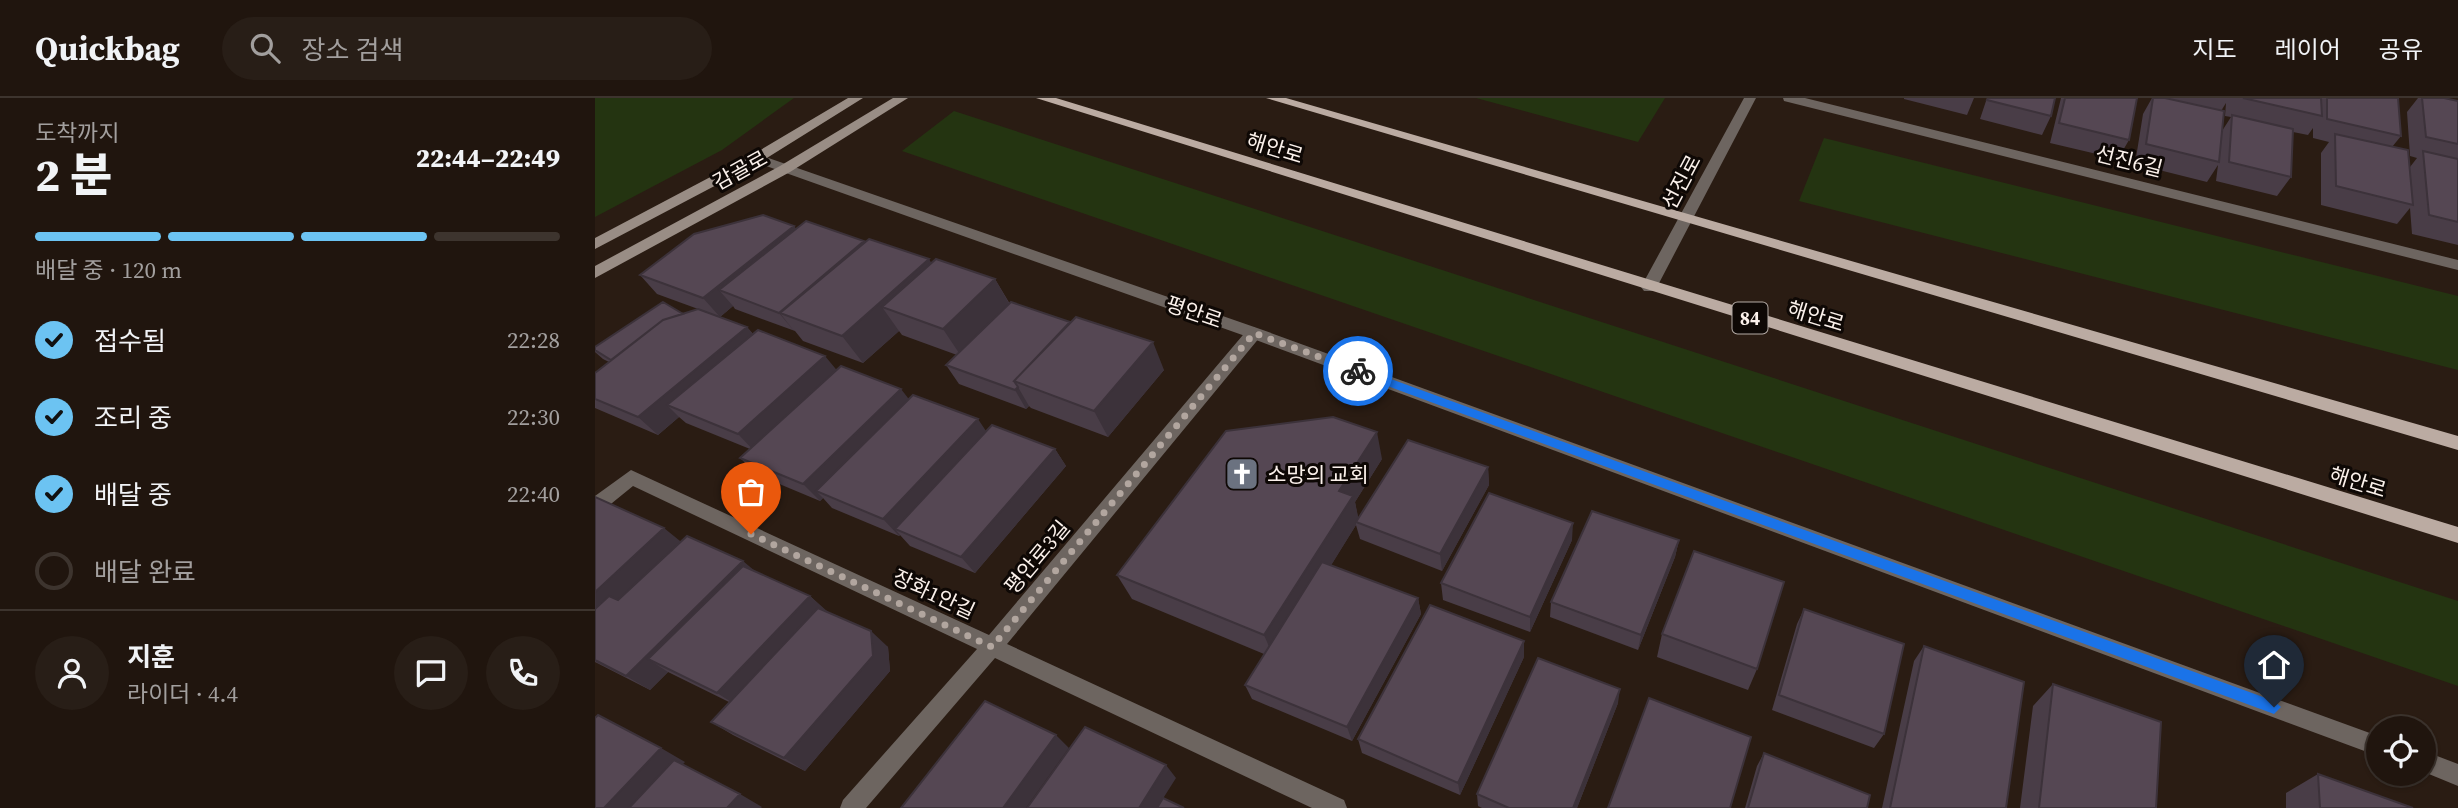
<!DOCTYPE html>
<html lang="ko">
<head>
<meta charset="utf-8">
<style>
	body { margin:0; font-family:"Source Serif 4","Noto Sans KR",serif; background:#281e17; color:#f1f3f6; height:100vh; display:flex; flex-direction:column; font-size:26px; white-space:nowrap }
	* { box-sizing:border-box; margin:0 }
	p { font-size:23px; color:#a29f9e }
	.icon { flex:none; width:38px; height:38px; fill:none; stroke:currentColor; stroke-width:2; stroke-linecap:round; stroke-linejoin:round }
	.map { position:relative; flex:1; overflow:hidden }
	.sheet { display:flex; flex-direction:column; background:#20150e; width:595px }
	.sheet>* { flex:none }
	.tools { position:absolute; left:1771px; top:618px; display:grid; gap:14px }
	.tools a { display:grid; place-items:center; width:70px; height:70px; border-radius:50%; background:#20150e; box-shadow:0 2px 5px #0004,0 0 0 2px #3d342e; font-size:35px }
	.pin { position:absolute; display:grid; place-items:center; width:60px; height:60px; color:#fff; margin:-72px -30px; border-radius:50% 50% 50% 0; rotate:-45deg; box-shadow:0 0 7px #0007 }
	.pin .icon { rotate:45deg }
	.courier { position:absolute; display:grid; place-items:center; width:70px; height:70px; margin:-35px; border:5px solid #1a73e8; border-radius:50%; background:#fff; color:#222; box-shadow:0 2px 9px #0007 }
	.summary em { font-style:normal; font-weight:800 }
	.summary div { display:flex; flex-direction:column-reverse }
	.summary { display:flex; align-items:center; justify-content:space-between; height:119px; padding:0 35px }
	h1 { font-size:46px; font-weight:800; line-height:52px }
	.bar { display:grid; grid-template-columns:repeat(4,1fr); gap:10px 7px; align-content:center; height:84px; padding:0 35px }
	.bar i { height:9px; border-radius:5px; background:#3d342e }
	.bar .selected { background:#6cc3f2 }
	.bar p { grid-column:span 4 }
	.line { display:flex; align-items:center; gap:18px; padding:0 35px; border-top:2px solid #3d342e }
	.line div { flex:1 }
	.round { display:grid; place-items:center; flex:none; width:74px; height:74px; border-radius:37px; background:#281e17 }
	ol { padding:0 35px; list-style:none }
	li { display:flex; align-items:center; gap:21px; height:77px }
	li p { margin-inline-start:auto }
	li .icon { padding:7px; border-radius:50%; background:#6cc3f2; color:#111; stroke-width:4 }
	li:last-child { color:#a29f9e }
	li i { width:38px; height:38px; border:4px solid #3d342e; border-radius:50% }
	header { display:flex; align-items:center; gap:42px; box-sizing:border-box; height:98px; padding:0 35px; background:#20150e; border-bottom:2px solid #3d342e }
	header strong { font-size:33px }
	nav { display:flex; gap:38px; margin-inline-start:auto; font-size:24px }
	.search { width:490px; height:63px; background:#281e17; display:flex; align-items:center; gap:18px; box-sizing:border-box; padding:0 24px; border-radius:38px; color:#a29f9e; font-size:26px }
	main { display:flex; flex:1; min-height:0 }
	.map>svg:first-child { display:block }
</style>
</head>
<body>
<header>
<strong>Quickbag</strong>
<div class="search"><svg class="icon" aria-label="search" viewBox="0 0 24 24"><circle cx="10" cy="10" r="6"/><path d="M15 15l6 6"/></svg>장소 검색</div>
<nav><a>지도</a><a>레이어</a><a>공유</a></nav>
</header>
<main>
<section class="sheet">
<div class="summary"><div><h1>2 분</h1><p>도착까지</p></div><em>22:44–22:49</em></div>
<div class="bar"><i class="selected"></i><i class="selected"></i><i class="selected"></i><i></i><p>배달 중 · 120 m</p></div>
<ol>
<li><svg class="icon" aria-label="check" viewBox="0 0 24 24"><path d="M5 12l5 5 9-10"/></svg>접수됨<p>22:28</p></li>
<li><svg class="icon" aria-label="check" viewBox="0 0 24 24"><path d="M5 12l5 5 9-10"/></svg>조리 중<p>22:30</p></li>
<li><svg class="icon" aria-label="check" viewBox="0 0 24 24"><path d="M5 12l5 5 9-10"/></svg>배달 중<p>22:40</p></li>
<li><i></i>배달 완료</li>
</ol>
<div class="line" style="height:126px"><a class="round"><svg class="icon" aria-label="person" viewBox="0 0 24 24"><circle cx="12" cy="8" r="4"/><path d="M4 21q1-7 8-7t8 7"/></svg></a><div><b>지훈</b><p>라이더 · 4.4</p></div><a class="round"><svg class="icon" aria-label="chat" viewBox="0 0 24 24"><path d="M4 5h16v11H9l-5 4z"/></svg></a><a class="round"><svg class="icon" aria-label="phone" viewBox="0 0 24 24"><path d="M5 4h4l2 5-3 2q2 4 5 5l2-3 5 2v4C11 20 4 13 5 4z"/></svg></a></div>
</section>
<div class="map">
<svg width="1863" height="710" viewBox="0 0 1863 710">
	<rect width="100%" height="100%" fill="#2a1c13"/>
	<path fill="#243411" d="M0,0H199L127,52L0,119Z
		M881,0H1070L1043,44Z
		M359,13L1863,503V588L307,53Z
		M1229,40L1863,198V272L1204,103Z"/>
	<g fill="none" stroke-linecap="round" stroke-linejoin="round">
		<path fill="#6d6560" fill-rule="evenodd" d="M1149,0H1161L1062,189L1059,193H1049L1046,189Z
			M1188,0H1210L1863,162V172L1189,3Z
			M659,229L667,235L665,239L412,546L749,702L752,710H717L400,560L271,710H245L248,702L382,551L38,388L6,414L0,417V398L36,372L394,537L653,231Z"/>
		<path fill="#6d6560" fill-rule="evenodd" d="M162,56L665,231L1783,638V658L653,239L157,63V57Z
			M1829,653L1863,666V688L1829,674Z"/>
		<path fill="#998d85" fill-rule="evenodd" d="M253,0H268L167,63L0,151V140L157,57Z
			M298,0H313L195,74L0,180V168L185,68Z"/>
		<path fill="#bbaba2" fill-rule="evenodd" d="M441,0H461L1863,429V445Z
			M671,0H691L1863,338V352Z"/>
	</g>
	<path fill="#493d47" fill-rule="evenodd" d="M1309,0H1379L1372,17L1309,1Z
		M1392,0H1460L1456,18L1447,37L1385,21Z
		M1466,0H1542L1534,42L1523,61L1455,45Z
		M1557,0H1803L1806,38L1797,49L1815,69L1822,60L1815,58L1812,14L1823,0H1849L1863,3V147L1817,136L1815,110L1802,126L1726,107V55L1734,44L1718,40V30L1713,37L1698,34L1696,79L1682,98L1621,83L1623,67L1612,84L1540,66L1548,16ZM1631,5L1630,18L1636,19L1627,33L1626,13Z
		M199,128L201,131L270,145L336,165L400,181L415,206L569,272L513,339L436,310L434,308L431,311L364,286L351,267L362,257L307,237L304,233L268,265L208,243L200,233L140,211L138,208L125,219L62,196L45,177Z
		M88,216L152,229L158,236L242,272L391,333L460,351L471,368L380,475L315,448L305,437L304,438L237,410L228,400L225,403L163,377L145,360L155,351L91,325L84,319L63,337L0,310V275L14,264L8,261L0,254V249Z
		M787,361L760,404L763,420L893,369L894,387L847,473L765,441L761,427L736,467L823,500L826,516L757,643L657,601L650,587L669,556L537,501L522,477Z
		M0,399L86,444L162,474L215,498L232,514L293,549L295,573L210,673L138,637L116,624L134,604L73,574L55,592L0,564Z
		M977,442L935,534L848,502L846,485Z
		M1084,442L1080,459L1043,552L955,519L956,504Z
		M1209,511L1289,636L1279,650L1177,612L1202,526Z
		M1067,536L1162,571L1153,592L1062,559Z
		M1329,548L1411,710H1287L1319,563Z
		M929,559L865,697L767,655L763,641Z
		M1458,586L1561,710H1425L1438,608Z
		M1023,605L982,710H887L883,708L882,696Z
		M1169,655L1272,710H1150L1162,668Z
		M1723,676L1818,710H1691V695Z"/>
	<path fill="#3c323a" d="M199,128L213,147L124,192L138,208L125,219L108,200Z
		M269,143L282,162L185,215L199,233L184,215Z
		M334,161L351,189L287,209L304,233L268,265L247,238Z
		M400,181L416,209L366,258L348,231Z
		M152,229L168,248L72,307L84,319L63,337L43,319Z
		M558,244L569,272L513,339L499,313Z
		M230,258L245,276L160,354L143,336Z
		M423,289L434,308L431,311L420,292Z
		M306,291L320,309L221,393L228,400L225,403L208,386Z
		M383,321L395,339L300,431L305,437L304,438L288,421Z
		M782,334L787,361L760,404L764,423L761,424V427L679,560L669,537L744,393Z
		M460,351L471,368L380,475L366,459Z
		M893,369L894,387L847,473L845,456Z
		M978,425L977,442L935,534V519Z
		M69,430L90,447L0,531V494Z
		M1084,442L1080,459L1043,552L1046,537Z
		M148,463L167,479L53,561L73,574L55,592L31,578Z
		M215,498L233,514L144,609L122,595Z
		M823,500L826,516L757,643L752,629Z
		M276,533L293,549L295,573L210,673L189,660Z
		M929,543V559L865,697L863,685Z
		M1025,591L1023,605L982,710H978Z
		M461,637L474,650L431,710H408Z
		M66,650L90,664L46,710H9Z
		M571,667L581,680L562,710H544Z
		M145,696L167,709L166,710H132Z"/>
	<path fill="#554753" stroke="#3c323a" stroke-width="2" d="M1393,0H1460L1456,18L1392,2Z
		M1470,0H1542L1534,42L1464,25Z
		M1558,0H1570L1629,13L1624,64L1551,46Z
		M1648,0H1726L1727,18Z
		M1732,0H1803L1806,38L1732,21Z
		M1827,0H1849L1863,3V46L1831,39Z
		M1637,17L1698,31L1696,79L1634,64Z
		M1740,36L1813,52L1818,107L1741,88Z
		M1828,53L1863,61V124L1834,117Z
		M168,117L199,128L108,200L45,177L99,136Z
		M211,123L269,143L184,215L124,192Z
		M274,141L334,161L247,238L185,215Z
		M341,161L400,181L348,231L287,209Z
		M68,204L88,216L68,222L16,262L0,252V249Z
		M416,204L475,224L419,283L423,289L420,292L351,267Z
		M103,211L152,229L43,319L0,301V275L68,222Z
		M481,219L558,244L499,313L419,283Z
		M163,232L230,258L143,336L72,307Z
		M246,268L306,291L208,386L145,360Z
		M318,297L383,321L288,421L221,393Z
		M738,319L782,334L744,393L758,398L669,537L522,477L631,333Z
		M397,327L460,351L366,459L300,431Z
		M813,342L893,369L845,456L761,424Z
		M894,395L978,425L935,519L846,485Z
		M0,399L69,430L0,494Z
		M997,413L1084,442L1046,537L956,504Z
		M92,438L148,463L31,578L0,562V511L14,498L23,502Z
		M1099,453L1189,484L1162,571L1067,536Z
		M727,464L823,500L752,629L650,587Z
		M148,468L215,498L122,595L53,561Z
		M835,507L929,543L863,685L763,641Z
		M223,510L276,533L278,558L189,660L116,624Z
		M1209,511L1309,546L1289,636L1184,597Z
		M1329,548L1429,584L1411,710H1295Z
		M943,560L1025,591L978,710H914L882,696Z
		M1458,586L1566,624L1561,710H1444Z
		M1054,600L1156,639L1135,710H1013Z
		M390,603L461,637L408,710H306Z
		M3,617L66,650L9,710H0V620Z
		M490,629L571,667L544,710H432Z
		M1169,655L1275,697L1272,710H1153Z
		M79,662L145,696L132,710H34Z
		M1723,676L1818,710H1725Z
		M568,700L589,710H562Z"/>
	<path fill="#1a73e8" d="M763,269L1679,603L1686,609L1679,616L760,276V270Z"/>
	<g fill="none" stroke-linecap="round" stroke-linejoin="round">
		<path stroke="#b2a69f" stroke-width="7" stroke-dasharray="0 12.6" d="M156,436L397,549L659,235L763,273"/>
	</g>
	<defs>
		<symbol id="church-square" viewBox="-11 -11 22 22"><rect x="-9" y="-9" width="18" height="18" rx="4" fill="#6b7280" stroke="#0e0805"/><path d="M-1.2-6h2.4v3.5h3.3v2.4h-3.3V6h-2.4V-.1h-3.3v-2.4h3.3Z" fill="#fff"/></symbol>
	</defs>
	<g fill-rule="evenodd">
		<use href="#church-square" x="628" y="357" width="38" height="38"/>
	</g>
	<g text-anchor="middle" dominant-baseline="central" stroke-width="6" stroke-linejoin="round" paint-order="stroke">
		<rect fill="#0e0805" stroke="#b4aba6" stroke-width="2" x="1137.5" y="204.5" width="35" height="31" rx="5"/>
		<g font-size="19" font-weight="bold" fill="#fbf1eb">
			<text x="1155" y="220">84</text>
		</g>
		<g font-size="21" fill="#fbf1eb" stroke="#0e0805">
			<text transform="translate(680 50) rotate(17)">해안로</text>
			<text transform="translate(1534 63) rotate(14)">선진6길</text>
			<text transform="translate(145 72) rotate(-29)">감골로</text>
			<text transform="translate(1086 84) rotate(-62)">선진로</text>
			<text transform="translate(599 214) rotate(19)">평안로</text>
			<text transform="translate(1221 218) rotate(17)">해안로</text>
			<text transform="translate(1763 384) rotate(17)">해안로</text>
			<text transform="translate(442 459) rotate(-50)">평안로3길</text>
			<text transform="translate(339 496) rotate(25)">장화1안길</text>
		</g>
		<g font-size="21" fill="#fbf1eb" stroke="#0e0805" text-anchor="start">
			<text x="672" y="376">소망의 교회</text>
		</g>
	</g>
</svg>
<div class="tools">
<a><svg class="icon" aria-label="locate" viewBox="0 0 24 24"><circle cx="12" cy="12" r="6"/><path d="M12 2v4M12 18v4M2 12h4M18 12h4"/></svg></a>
</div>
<div class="pin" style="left:156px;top:436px;background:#ea580c"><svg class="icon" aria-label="bag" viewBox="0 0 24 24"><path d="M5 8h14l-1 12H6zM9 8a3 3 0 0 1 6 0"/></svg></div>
<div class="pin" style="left:1679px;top:609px;background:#1f2937"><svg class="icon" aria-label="home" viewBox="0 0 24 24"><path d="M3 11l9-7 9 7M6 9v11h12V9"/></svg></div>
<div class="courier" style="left:763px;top:273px"><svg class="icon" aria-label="bike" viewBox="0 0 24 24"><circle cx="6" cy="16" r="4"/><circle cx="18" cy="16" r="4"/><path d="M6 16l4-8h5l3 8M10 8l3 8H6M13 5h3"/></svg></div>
</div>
</main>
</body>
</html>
